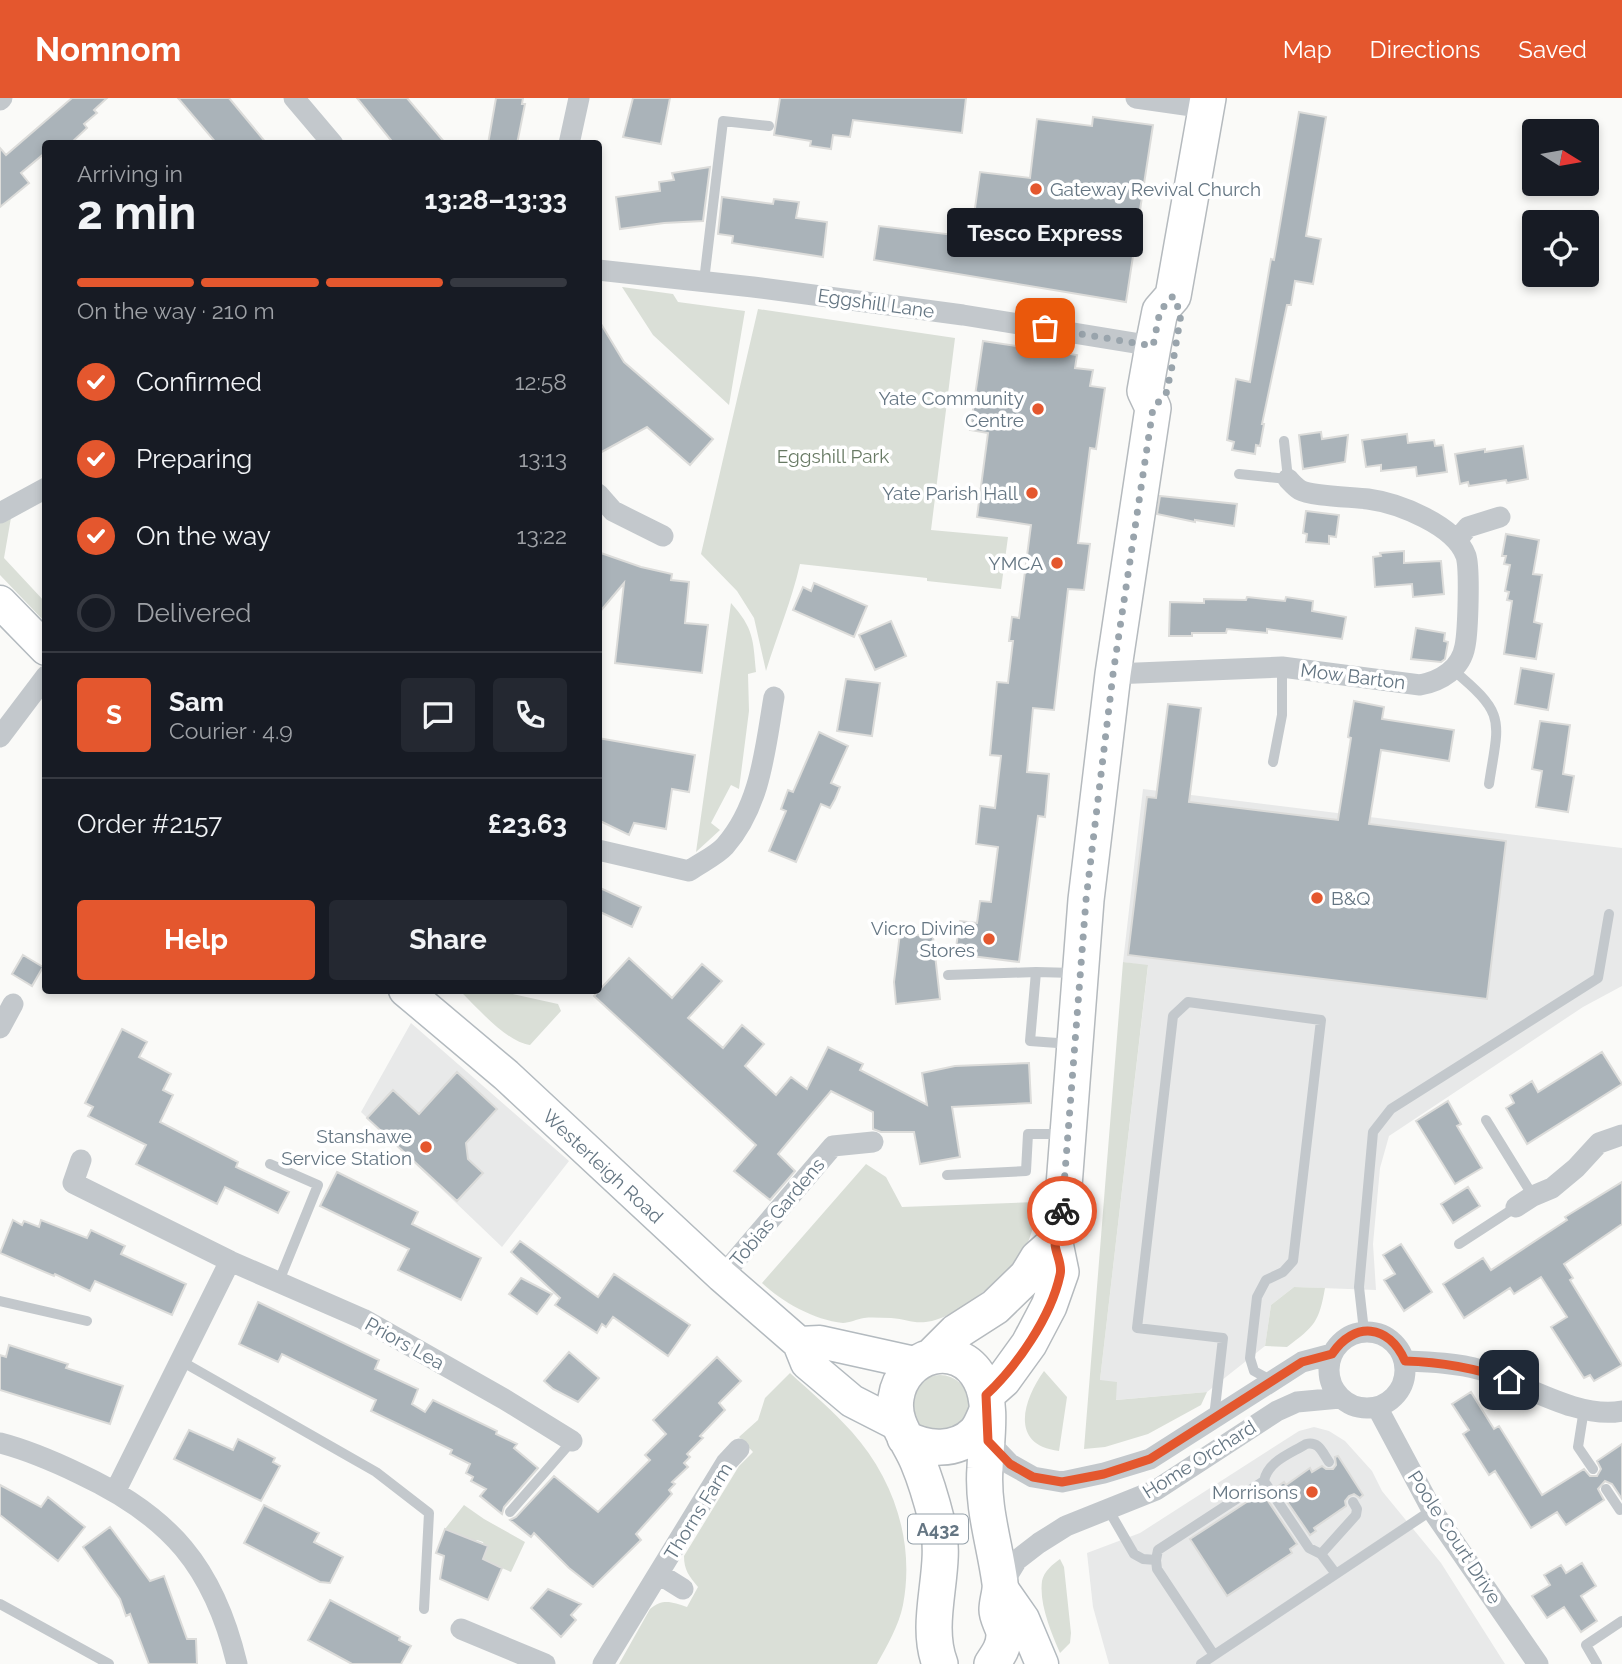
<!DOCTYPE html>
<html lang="en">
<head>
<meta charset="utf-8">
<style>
	body { margin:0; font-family:Raleway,sans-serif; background:#242831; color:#f1f3f6; height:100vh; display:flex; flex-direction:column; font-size:26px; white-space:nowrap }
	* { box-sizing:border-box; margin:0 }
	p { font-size:23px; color:#9ea1a6 }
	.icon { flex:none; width:38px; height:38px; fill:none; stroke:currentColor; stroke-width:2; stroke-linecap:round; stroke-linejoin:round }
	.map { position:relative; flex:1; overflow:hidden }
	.side { position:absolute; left:42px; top:42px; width:560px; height:854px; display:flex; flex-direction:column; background:#171b24; border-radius:7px; box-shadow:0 4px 10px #0003 }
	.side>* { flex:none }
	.needle { width:46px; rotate:101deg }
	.buttons { position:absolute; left:1522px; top:21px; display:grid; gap:14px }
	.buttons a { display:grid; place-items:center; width:77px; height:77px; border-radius:7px; background:#171b24; box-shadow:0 4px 10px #0003; font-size:35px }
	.pin { position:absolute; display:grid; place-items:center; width:60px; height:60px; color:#fff; margin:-30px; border-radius:14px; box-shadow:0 4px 10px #0006 }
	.courier { position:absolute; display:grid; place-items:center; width:70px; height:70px; margin:-35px; border:5px solid #e4572e; border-radius:50%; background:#fff; color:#222; box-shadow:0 2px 9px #0007 }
	.bubble { position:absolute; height:49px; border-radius:7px; background:#171b24; box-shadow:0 4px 10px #0003; font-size:23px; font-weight:700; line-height:49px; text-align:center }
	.headline em { font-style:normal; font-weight:700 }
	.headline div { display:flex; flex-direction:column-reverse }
	.headline { display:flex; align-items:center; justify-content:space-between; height:119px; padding:0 35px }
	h1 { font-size:46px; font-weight:700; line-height:52px }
	.bar { display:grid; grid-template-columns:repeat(4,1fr); gap:10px 7px; align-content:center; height:84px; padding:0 35px }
	.bar i { height:9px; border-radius:5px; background:#363941 }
	.bar .selected { background:#e4572e }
	.bar p { grid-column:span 4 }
	.line { display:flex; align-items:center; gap:18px; padding:0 35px; border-top:2px solid #363941 }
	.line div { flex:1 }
	.round { display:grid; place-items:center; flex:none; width:74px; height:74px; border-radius:7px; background:#242831 }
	ol { padding:0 35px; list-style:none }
	li { display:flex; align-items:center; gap:21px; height:77px }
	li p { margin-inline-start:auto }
	li .icon { padding:7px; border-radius:50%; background:#e4572e; color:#fff; stroke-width:4 }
	li:last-child { color:#9ea1a6 }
	li i { width:38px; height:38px; border:4px solid #363941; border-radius:50% }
	.button { display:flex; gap:14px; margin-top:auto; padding:14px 35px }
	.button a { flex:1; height:80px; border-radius:7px; background:#e4572e; color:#fff; font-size:28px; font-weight:700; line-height:80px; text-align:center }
	.button a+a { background:#242831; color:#f1f3f6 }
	header { display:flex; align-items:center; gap:42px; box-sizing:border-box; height:98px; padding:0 35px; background:#e4572e; color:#fff }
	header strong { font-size:33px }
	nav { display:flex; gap:38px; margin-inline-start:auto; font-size:24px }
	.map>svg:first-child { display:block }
</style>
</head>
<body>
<header>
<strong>Nomnom</strong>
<nav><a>Map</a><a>Directions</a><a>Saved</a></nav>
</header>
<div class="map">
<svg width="1622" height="1566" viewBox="0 0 1622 1566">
	<rect width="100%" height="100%" fill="#fafaf8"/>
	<path fill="#e8e9e9" d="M1143,691L1622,750V888L1583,909L1389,1038L1380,1070L1373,1146L1376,1192L1294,1189L1271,1207L1265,1248L1207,1294L1115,1302L1100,1282L1148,868L1123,864Z
		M411,925L569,1063L502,1149L361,1014Z
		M1314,1329L1329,1333L1345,1343L1372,1373L1382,1393L1441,1465L1505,1566H1109L1093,1509L1087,1455L1140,1435L1299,1333Z"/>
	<path fill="#dadfd7" d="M622,189L673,196L678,204L745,213L729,307L653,237Z
		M758,211L955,240L931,432L1008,439L1001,491L927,483V480L800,466C792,502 777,537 766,573L754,520L737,493L701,456Z
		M12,414L4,460L45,504V524L0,477V419Z
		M731,505C754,531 753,541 756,574L748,576L749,613L739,691L731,687L711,725L720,732L696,754Z
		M1123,864L1148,867L1100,1282L1117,1284L1116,1302L1207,1294L1201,1307L1148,1336L1105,1349L1084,1351Z
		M460,893H499L558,906L561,913L530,947C506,944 477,909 460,893Z
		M866,1066L886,1079L902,1109L1035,1104C1036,1117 1033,1134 1027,1146C1013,1173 962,1216 932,1223C914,1227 908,1221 891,1220C882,1220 872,1219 864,1220C857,1221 849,1225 843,1225C814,1222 782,1204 762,1185Z
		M1294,1189L1325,1190C1319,1224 1315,1228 1287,1249L1265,1248L1271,1207Z
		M1044,1273L1067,1299L1059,1353C1009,1347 1023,1302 1044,1273Z
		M790,1275C811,1294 833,1313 852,1334C894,1381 915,1444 903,1507C899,1527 887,1548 877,1566H619L650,1511C663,1500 672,1504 687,1509L698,1489C689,1478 684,1472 684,1458L739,1368L753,1354L739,1339L758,1322L765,1300Z
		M911 1306a29 29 0 1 1 58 0a29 29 0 1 1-58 0Z
		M464,1407L484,1421L525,1444L511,1474L481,1461L485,1452L483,1444L477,1442L469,1445L445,1431Z
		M1060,1461L1064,1469L1071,1535L1070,1545L1060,1555C1051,1534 1039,1506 1042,1483C1044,1473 1053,1466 1060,1461Z"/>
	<path fill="#aab3b9" stroke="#dcdcda" stroke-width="2" d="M72,0H107L94,12L97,15L84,26L87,30L70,46H46V54L21,75L29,85L0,109V50L6,57Z
		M178,0H229L267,46H217Z
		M357,0H407L446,46H394Z
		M496,0H523L522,6H525L517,46H488Z
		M633,0H670L661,46L623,39Z
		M780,0H966L962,35L853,22L850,39L833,37L831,51L810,48L811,43L774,37Z
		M1299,14L1326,19L1306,138L1321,141L1313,186L1295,183L1291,207H1287L1262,326H1264L1260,348L1256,347L1255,356L1232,352L1234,344L1227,342L1236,281L1250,284L1271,161L1274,162Z
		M1093,19L1153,27L1126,204L874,162L879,128L971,139L980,74L1030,80L1037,21L1092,28Z
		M710,69L703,123L664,125L620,131L616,99L660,93L659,84L674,82L672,75Z
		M722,99L773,106L774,101L799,104L796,120L827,124L823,159L732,145L733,138L718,136Z
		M598,221L624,264L713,341L690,367L647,329L598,356Z
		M983,243L1077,257L1075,270L1093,272L1090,288L1105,290L1096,351L1090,350L1078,445L1090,446L1084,492L1068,491L1054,612L1033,610L1027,674L1049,676L1045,719L1038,718L1019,864L955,856L960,823L977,825L980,803L991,804L998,749L976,746L980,708L995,710L1001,658L990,657L997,584L1008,585L1013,543H1009L1012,519L1019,520L1031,427L977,419L988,335L970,332Z
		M1321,334L1322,341L1348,337L1345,364L1303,371L1299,337Z
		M1407,336L1408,345L1434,342L1435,348L1443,347L1447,374L1417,378L1416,369L1381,373V367L1366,369L1362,342Z
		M1523,348L1528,381L1507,385L1506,382L1469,388L1468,384L1460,386L1455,356L1485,351V354Z
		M1160,398L1237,406L1234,428L1195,422V424L1157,416Z
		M1306,413L1339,417L1336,439L1329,438V446L1306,444L1307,436L1303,435Z
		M1506,436L1539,442L1533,476L1542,477L1534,524L1542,526L1536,561L1504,556L1512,503L1507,502L1509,494L1505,493L1510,467L1504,466L1506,458H1502Z
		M1404,453V465L1441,463L1444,496L1413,499L1412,486L1375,489L1373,459L1381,458L1380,455Z
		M598,454L641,469L672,476L671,482L689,484L685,525L708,527L702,575L615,565L624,485L598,516Z
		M814,485L867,508L854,539L793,512L803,489L811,493Z
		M1247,499L1285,503L1286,499L1313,503L1312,513L1346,519L1342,541L1267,531V535L1227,531L1226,535H1192V538H1169L1170,504L1204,505V501L1246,502Z
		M891,523L906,558L875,572L859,537Z
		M1416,530L1445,535L1444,543L1448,544L1445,561L1441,564L1411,561Z
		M1521,570L1554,576L1548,612L1515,606Z
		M846,581L880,585L872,638L837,633Z
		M1354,603L1384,609L1382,621L1454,632L1449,663L1381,652L1369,726L1506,743L1487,901L1128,857L1147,699L1156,700L1168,606L1201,610L1189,704L1338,722L1351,640L1348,639Z
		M1540,623L1570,627L1563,676L1574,678L1568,714L1536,709L1542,673L1532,671Z
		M819,634L848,648L831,685L840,689L835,701L830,710L821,706L796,764L769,753L786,713L781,711L788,692L793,694Z
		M598,640L695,657L689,694L672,691L666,731L634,725L629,737L598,722Z
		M598,789L641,809L632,829L598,813Z
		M900,835L933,839L940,901L896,906L894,884Z
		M23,857L43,869L32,888L12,876Z
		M629,860L672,900L702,866L722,883L688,920L723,950L742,927L764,946L745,968L776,997L791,979L807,991L828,949L863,966L860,972L927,1007L922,975L955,968L1029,965L1031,1005L952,1009L960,1059L920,1066L914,1034H881L873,1031V1014L831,993L778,1056L795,1073L770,1102L734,1073L756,1047L594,898Z
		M122,931L147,944L139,959L171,976L163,992L173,997L160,1024L238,1064L236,1069L289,1094L278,1115L225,1089L217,1106L136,1066L146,1047L88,1018L93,1009L85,1005Z
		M1602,954L1622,986L1527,1046L1506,1010L1514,1005L1510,997L1532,983L1538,994Z
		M457,974L497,1011L466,1045L468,1061L483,1075L457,1103L367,1020L393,992L419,1016Z
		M1448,1003L1461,1026L1457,1028L1482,1070L1455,1086L1416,1023Z
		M337,1074L418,1114L412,1126L481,1160L461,1202L398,1172L409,1151L320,1108Z
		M1622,1084V1126L1564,1166L1573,1180L1570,1182L1622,1267L1594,1283L1590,1277L1584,1280L1551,1229L1567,1219L1541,1179L1514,1196L1510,1190L1464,1220L1443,1186L1483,1160L1491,1172L1567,1122L1565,1119Z
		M1468,1089L1480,1108L1453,1125L1441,1106Z
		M13,1122L22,1127L24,1123L39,1129L41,1122L87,1140L91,1132L125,1148L121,1156L186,1186L172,1217L95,1183L90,1193L55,1176L54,1178L0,1155Z
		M520,1143L598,1199L614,1176L690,1227L668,1258L613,1219L606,1229L602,1226L597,1235L555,1207L560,1200L511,1154Z
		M1401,1146L1432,1194L1404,1213L1384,1182L1395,1176L1383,1157Z
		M521,1180L552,1196L537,1216L509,1196Z
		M258,1204L379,1262L375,1271L418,1291L412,1306L425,1314L433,1302L497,1333L496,1336L517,1346L514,1350L538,1370L504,1409L502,1416L480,1398L486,1391L471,1383L473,1379L466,1375L470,1366L450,1356L452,1352L371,1313L376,1302L282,1256L278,1264L239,1246Z
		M9,1247L68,1266L66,1270L123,1288L110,1326L0,1292V1257L6,1259Z
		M569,1254L599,1280L578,1304L553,1291L544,1283Z
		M717,1259L741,1283L719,1305L725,1312L700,1338L703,1340L687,1356L690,1359L684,1365L688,1369L672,1384L675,1386L669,1392L672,1396L636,1436L641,1442L593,1489L569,1470L534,1435L531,1439L510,1422L516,1419L554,1378L598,1414L650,1362L645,1357L666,1336L653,1322Z
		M1471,1294L1494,1331L1499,1328L1542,1397L1584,1371L1590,1378H1597L1601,1371L1597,1363L1622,1346V1401L1612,1386L1605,1383L1598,1391L1604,1402L1566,1427L1557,1414L1531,1430L1495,1373L1489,1377L1463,1336L1469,1332L1452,1306Z
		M189,1332L233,1352L238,1341L275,1360L273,1364L280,1368L261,1403L174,1361Z
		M1338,1358L1363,1397L1360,1400L1354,1396L1349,1398L1345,1403L1346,1408L1314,1430L1316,1433L1310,1437L1277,1389L1284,1384L1286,1387L1310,1370L1312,1374L1322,1368L1326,1371H1333L1336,1367L1335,1359Z
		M0,1387L41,1409L48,1399L85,1429L58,1463L0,1417Z
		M1264,1397L1297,1446L1290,1451L1292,1455L1227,1498L1190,1441L1256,1398L1258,1402Z
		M264,1407L319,1435L314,1444L343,1459L330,1485L320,1484L244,1445Z
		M110,1429L150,1483L164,1478L187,1541H196L197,1566H149L130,1516L126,1518L120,1501L83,1449Z
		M445,1431L488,1448L483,1461L502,1470L488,1502L440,1481L444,1458L436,1455Z
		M1582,1465L1596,1488L1581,1498L1597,1523L1581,1534L1564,1509L1547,1520L1532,1498L1550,1487L1544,1477L1561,1467L1566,1475Z
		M548,1491L581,1506L571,1517L576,1522L561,1539L531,1510Z
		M330,1502L400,1539L399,1542L411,1548L401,1566H352L308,1542Z"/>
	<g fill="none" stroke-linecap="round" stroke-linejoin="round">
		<defs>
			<path id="secondary" d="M0,504L46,551
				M405,892L506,977L722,1178L799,1245L807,1265L852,1303L899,1327
				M799,1245L820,1244L915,1265
				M1000,1488L1023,1521L1042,1566"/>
			<path id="primary" d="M933,1257L956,1234L995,1209L1027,1178L1038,1160L1055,1145
				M986,1297L1003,1282L1029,1246L1049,1208L1061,1174L1055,1145L1062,1114L1086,802L1113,576L1153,310L1145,293L1153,248L1160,213L1173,198L1208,0
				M905,1340C926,1352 956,1354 975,1335C980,1330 983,1322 986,1315
				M940,1566C923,1521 949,1471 937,1424C932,1404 926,1383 918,1364C909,1342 892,1325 896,1300C902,1256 958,1240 980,1281C993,1304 986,1344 985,1370C982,1409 995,1447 1000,1485C1001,1494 997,1503 997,1512C997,1520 1004,1529 1004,1537C1004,1549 998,1557 992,1566"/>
		</defs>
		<use href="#secondary" stroke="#b3babf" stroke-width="35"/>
		<use href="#primary" stroke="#b5babe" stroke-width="38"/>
		<path stroke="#c3c8cc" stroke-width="10" d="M704,183L723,23L769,28
			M1239,376L1288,381L1284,343
			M1453,572C1507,617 1499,621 1489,686
			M1273,664L1282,617V569
			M948,877L1036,874
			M1071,946L1030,943L1036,874L1074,875
			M1486,1022L1533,1098
			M270,1066L318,1087L279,1183
			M947,1077L1026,1073L1028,1036H1062
			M1459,1146L1516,1109
			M0,1203L87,1223
			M1364,1233L1359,1189L1373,1034L1391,1011L1598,880L1609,816
			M181,1263L376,1374L429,1415L424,1511
			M1584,1311L1578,1349L1593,1371
			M1214,1319L1223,1240L1137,1230L1173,918L1188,904L1321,922L1293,1163L1283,1174L1266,1182L1257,1199L1250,1260L1254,1273L1272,1283
			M1264,1383C1268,1363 1290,1356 1306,1346C1319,1343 1322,1354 1329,1364
			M1606,1391L1620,1412
			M1108,1411L1134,1456L1143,1461L1156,1462
			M510,1414L572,1343
			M1321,1456L1356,1417L1357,1411L1353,1404
			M0,1506L109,1566
			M1214,1557L1157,1471L1156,1462L1158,1452L1264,1383L1309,1450L1321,1456L1336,1476
			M1201,1566L1432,1412
			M1597,1566L1586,1547L1622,1523"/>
		<path stroke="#c3c8cc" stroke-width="21" d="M294,0L333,46
			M1136,0L1206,10
			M0,2L2,0
			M569,46L579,0
			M598,172L753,189L963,217L1153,248
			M598,396L613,413L663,438
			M0,415L46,390
			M1457,442L1468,429L1500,419
			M1113,576L1282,569L1420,587C1441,583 1461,571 1465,548C1468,533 1470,471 1466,458C1455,427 1398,405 1368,401C1353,399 1310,398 1300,392C1295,389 1291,384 1288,381
			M0,639L46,578
			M598,752L689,773C700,765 716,758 725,748C761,707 765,651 774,599
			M0,930L13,906
			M81,1062L73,1085L230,1163L363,1221L504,1301L572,1343
			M1516,1109L1533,1098L1552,1090L1576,1070L1599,1045L1622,1037
			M722,1178L833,1048L873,1044
			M1329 1272a38 38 0 1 1 76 0a38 38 0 1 1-76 0Z
			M1405,1263C1430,1264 1457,1265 1481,1272C1522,1285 1579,1322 1622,1313
			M1377,1309L1432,1412L1538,1566
			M988,1343L1010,1366L1033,1379L1062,1384L1104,1375L1150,1361L1302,1264L1332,1256
			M0,1345C27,1352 55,1364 80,1376C170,1418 214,1469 237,1566
			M116,1392L230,1163
			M659,1476L683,1491
			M1001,1488L1017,1462L1039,1445L1066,1428L1156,1392L1277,1313L1297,1304L1340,1300
			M461,1531L545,1566
			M603,1566L726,1365L739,1351"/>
		<use href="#secondary" stroke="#fff" stroke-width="32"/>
		<use href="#primary" stroke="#fff" stroke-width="35"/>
	</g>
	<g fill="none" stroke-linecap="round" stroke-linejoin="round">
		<path stroke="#99a4ac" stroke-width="7" stroke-dasharray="0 12.6" d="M1045,230L1153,248L1160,213L1173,198L1181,216L1173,264L1166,296L1153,310L1113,576L1086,802L1062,1113"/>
		<path stroke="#e4572e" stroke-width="9" d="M1062,1113C1060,1123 1055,1134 1055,1145C1055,1155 1063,1166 1060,1177C1051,1219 1017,1268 986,1297L988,1343L1010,1366L1033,1379L1062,1384L1104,1376L1150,1361L1302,1264L1332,1256C1354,1223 1389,1226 1405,1263C1441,1264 1475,1270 1509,1282"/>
	</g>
	<g fill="#e4572e" stroke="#fff" stroke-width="2.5">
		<circle cx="1036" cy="91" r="7"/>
		<circle cx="1038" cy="311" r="7"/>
		<circle cx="1032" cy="395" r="7"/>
		<circle cx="1057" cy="465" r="7"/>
		<circle cx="1317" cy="800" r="7"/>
		<circle cx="989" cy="841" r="7"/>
		<circle cx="426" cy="1049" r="7"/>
		<circle cx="1312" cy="1394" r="7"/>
	</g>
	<g text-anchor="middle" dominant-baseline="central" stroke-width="7" stroke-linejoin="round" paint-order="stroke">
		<rect fill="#fff" stroke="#939fa8" stroke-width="2" x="908" y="1416.5" width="60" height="29" rx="5"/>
		<g font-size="18" font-weight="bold" fill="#657683">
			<text x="938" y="1431">A432</text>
		</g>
		<g font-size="19" fill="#657683" stroke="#fff" text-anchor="end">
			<text x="1050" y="91" text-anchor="start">Gateway Revival Church</text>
			<text x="1024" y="300">Yate Community<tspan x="1024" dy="22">Centre</tspan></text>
			<text x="1018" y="395">Yate Parish Hall</text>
			<text x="1043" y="465">YMCA</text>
			<text x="1331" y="800" text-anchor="start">B&amp;Q</text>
			<text x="975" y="830">Vicro Divine<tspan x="975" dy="22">Stores</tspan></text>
			<text x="412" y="1038">Stanshawe<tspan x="412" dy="22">Service Station</tspan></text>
			<text x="1298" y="1394">Morrisons</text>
		</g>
		<g font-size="19" fill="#657683" stroke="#fff">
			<text transform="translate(876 205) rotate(8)">Eggshill Lane</text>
			<text transform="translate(1353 578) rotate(7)">Mow Barton</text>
			<text transform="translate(603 1068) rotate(43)">Westerleigh Road</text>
			<text transform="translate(777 1114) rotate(-50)">Tobias Gardens</text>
			<text transform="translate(405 1245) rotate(29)">Priors Lea</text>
			<text transform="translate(1199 1361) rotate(-32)">Home Orchard</text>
			<text transform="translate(698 1413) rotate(-58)">Thorns Farm</text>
			<text transform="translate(1455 1439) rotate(57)">Poole Court Drive</text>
		</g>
		<g font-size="19" fill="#687a64" stroke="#fff">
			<text x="833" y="358">Eggshill Park</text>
		</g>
	</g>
</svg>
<div class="buttons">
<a><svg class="needle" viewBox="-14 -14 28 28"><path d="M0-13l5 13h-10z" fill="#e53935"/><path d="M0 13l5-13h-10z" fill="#9ea1a6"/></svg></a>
<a><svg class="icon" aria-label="locate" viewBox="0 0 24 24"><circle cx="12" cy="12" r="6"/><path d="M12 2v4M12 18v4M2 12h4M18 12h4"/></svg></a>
</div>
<div class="pin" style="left:1045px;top:230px;background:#ea580c"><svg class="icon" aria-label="bag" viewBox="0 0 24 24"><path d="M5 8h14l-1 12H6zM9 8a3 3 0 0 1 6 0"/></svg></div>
<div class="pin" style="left:1509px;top:1282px;background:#1f2937"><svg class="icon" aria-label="home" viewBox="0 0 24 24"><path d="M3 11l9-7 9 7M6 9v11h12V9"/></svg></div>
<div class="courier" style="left:1062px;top:1113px"><svg class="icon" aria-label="bike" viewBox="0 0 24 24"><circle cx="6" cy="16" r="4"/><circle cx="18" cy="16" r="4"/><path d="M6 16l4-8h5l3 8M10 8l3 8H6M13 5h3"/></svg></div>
<div class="bubble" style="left:947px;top:110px;width:196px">Tesco Express</div>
<section class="side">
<div class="headline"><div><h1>2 min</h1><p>Arriving in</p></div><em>13:28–13:33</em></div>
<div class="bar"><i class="selected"></i><i class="selected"></i><i class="selected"></i><i></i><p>On the way · 210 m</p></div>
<ol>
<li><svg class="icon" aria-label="check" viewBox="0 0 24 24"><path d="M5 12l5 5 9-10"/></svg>Confirmed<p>12:58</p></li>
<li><svg class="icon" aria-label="check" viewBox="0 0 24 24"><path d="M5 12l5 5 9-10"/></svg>Preparing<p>13:13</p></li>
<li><svg class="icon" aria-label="check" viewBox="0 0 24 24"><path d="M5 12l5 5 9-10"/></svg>On the way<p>13:22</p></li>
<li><i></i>Delivered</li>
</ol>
<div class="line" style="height:126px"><b class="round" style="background:#e4572e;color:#fff">S</b><div><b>Sam</b><p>Courier · 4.9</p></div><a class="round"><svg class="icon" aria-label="chat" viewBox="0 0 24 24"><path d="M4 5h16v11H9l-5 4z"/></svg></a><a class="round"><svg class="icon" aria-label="phone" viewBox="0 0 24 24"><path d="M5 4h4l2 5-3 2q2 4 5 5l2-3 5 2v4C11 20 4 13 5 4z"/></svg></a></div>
<div class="line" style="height:91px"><div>Order #2157</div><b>£23.63</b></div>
<div class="button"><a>Help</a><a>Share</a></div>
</section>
</div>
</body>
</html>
